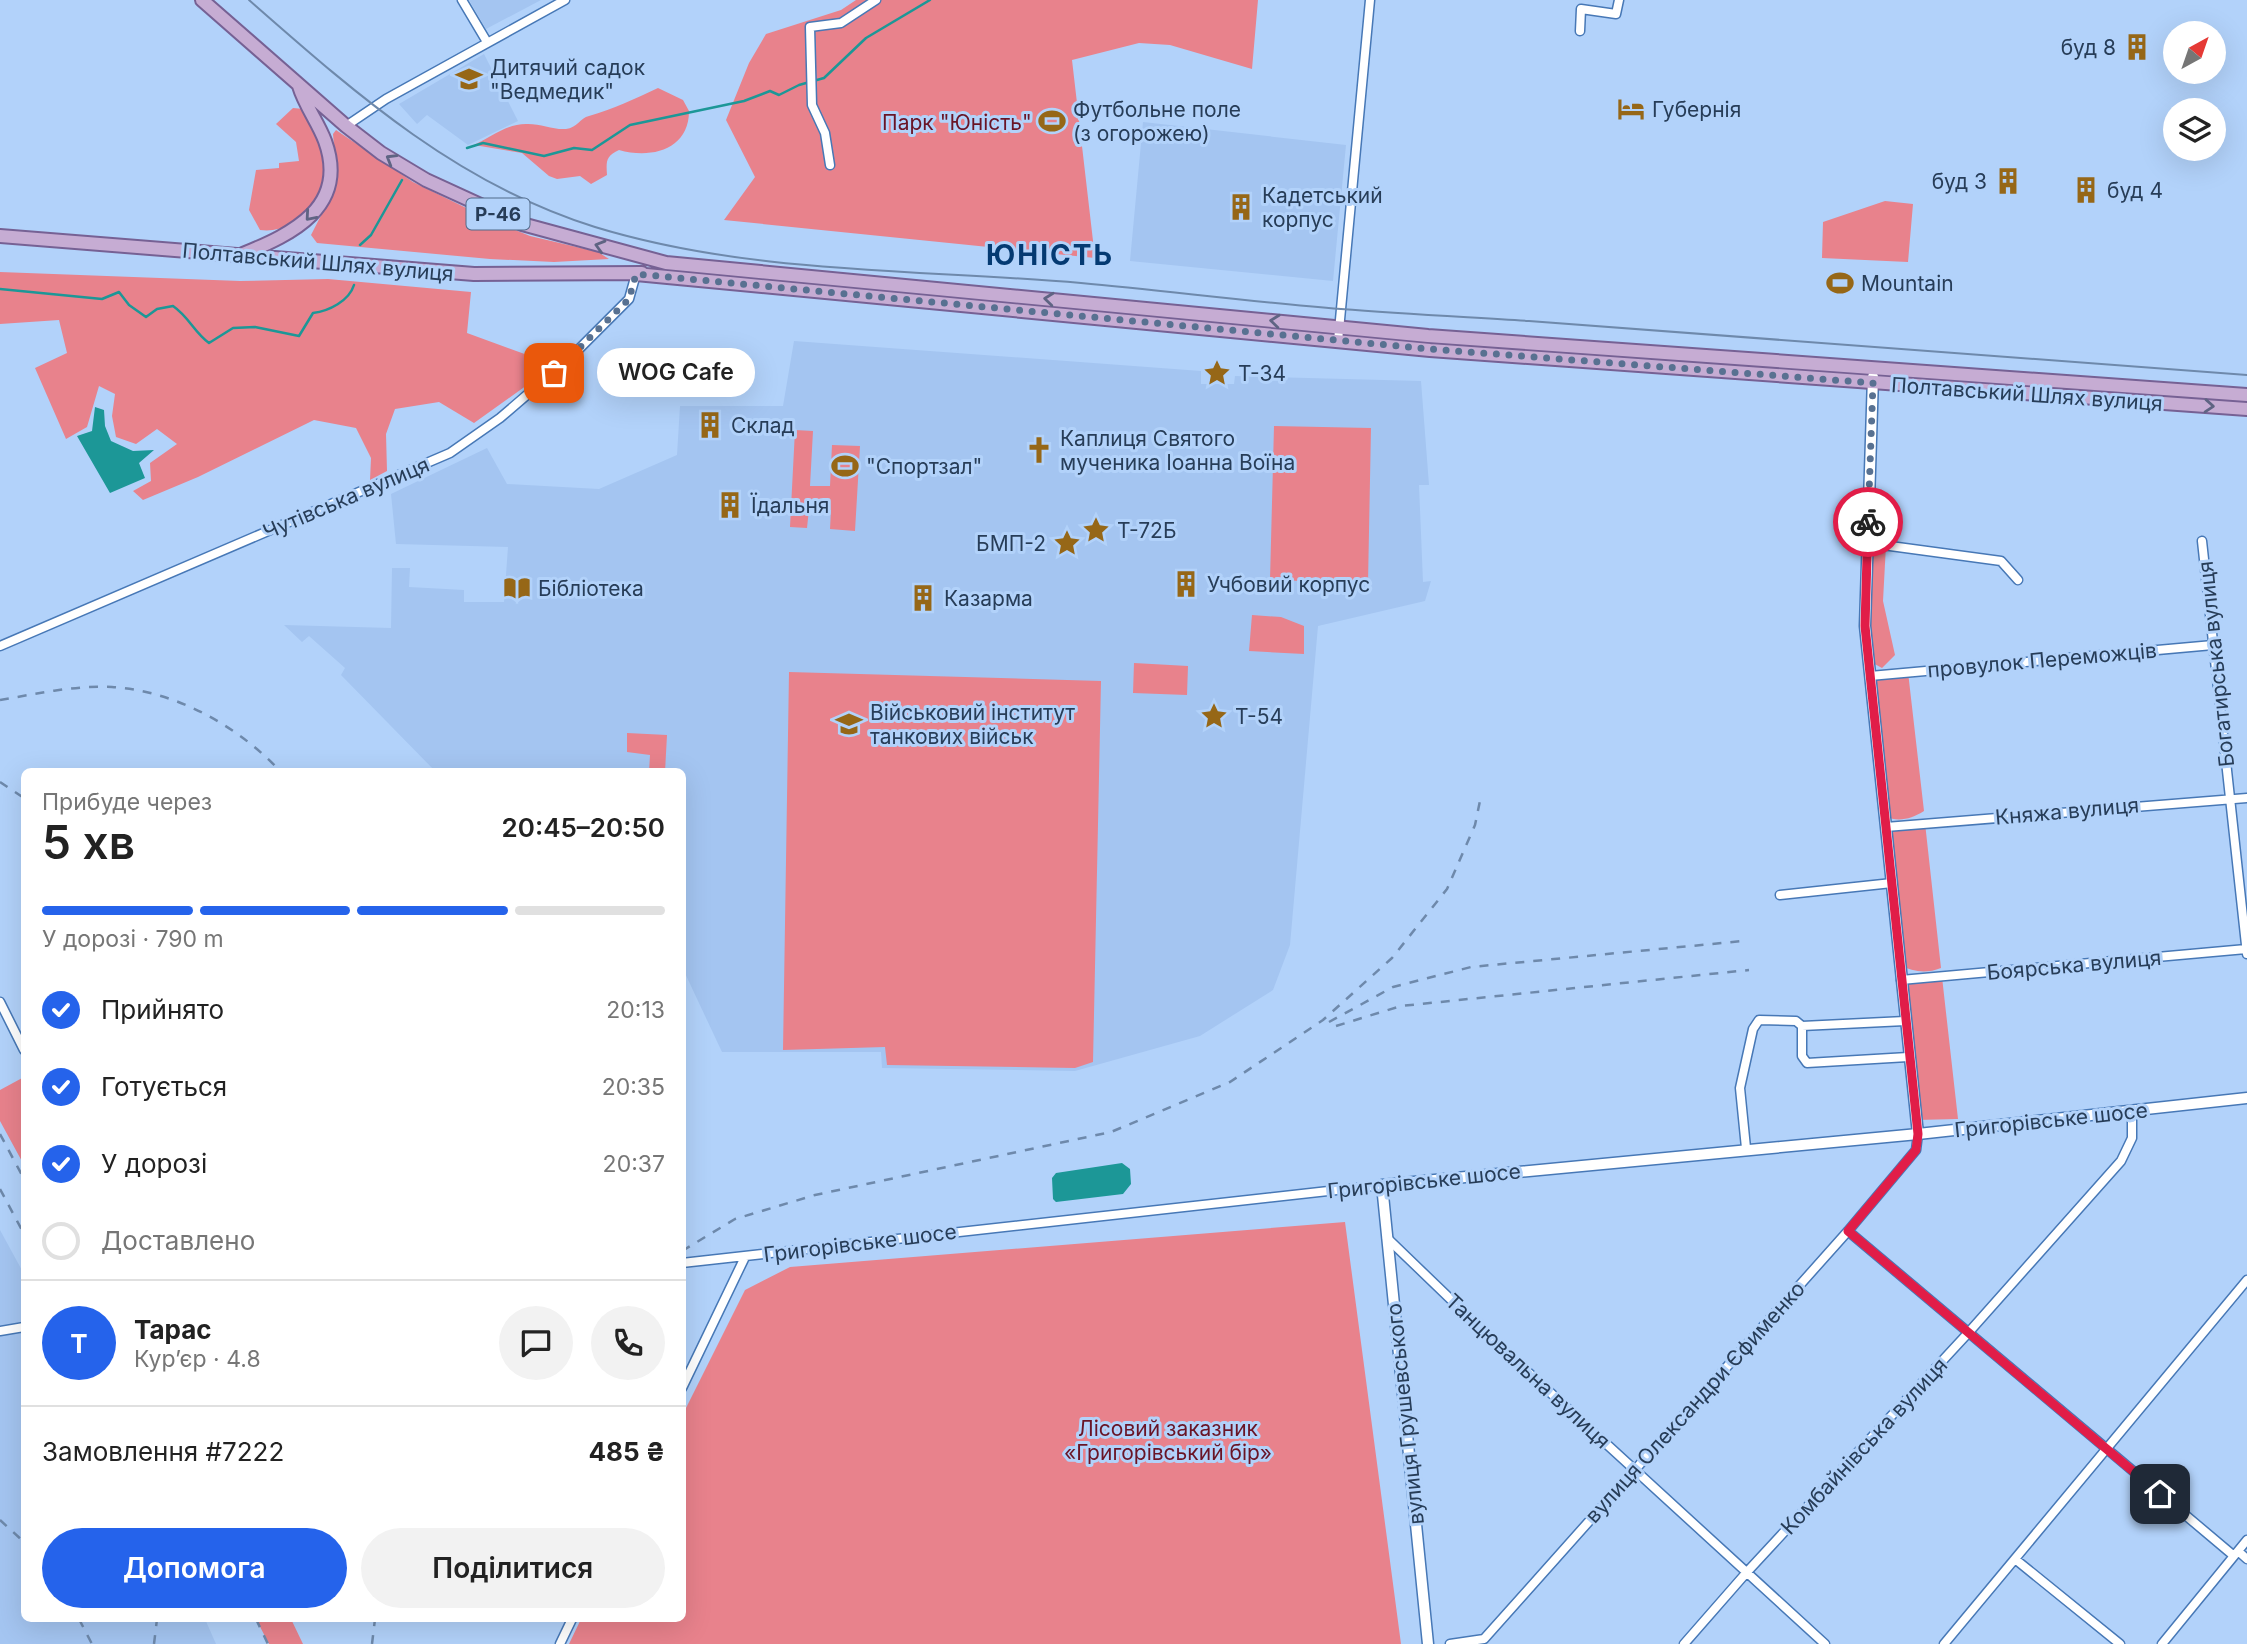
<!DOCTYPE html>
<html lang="uk">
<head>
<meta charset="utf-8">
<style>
	body { margin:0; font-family:Inter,sans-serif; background:#f2f2f2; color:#222; height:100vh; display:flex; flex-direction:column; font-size:26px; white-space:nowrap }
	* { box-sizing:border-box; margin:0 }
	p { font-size:23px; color:#767676 }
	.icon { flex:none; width:38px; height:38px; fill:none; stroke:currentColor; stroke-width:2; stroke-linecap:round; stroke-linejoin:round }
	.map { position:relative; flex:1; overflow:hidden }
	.panel { position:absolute; left:21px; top:768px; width:665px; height:854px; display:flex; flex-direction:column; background:#fff; border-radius:10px; box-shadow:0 7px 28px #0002 }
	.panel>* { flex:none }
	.needle { width:46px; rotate:40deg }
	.fabs { position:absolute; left:2163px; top:21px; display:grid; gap:14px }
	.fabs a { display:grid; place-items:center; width:63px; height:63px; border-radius:50%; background:#fff; box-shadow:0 7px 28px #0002; font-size:35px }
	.pin { position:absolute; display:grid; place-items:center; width:60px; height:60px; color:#fff; margin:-30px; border-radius:14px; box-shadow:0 4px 10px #0006 }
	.courier { position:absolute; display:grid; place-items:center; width:70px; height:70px; margin:-35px; border:5px solid #e11d48; border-radius:50%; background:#fff; color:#222; box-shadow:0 2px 9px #0007 }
	.bubble { position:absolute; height:49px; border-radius:24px; background:#fff; box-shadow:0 7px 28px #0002; font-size:23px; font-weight:600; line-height:49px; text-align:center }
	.summary em { font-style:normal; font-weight:600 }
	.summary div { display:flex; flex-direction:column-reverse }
	.summary { display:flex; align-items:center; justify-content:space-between; height:119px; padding:0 21px }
	h1 { font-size:46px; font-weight:600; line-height:52px }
	.bar { display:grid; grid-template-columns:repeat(4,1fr); gap:10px 7px; align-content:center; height:84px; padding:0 21px }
	.bar i { height:9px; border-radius:5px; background:#e0e0e0 }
	.bar .on { background:#2563eb }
	.bar p { grid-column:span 4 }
	.line { display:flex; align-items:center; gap:18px; padding:0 21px; border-top:2px solid #e0e0e0 }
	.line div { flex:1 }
	.round { display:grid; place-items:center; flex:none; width:74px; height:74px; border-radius:37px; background:#f2f2f2 }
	ol { padding:0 21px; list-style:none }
	li { display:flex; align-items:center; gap:21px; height:77px }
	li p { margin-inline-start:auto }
	li .icon { padding:7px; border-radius:50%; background:#2563eb; color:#fff; stroke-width:4 }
	li:last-child { color:#767676 }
	li i { width:38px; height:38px; border:4px solid #e0e0e0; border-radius:50% }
	.cta { display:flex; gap:14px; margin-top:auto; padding:14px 21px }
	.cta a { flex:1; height:80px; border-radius:42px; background:#2563eb; color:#fff; font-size:28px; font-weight:600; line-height:80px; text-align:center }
	.cta a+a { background:#f2f2f2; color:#222 }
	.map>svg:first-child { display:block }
</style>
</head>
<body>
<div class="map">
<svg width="2247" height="1644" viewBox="0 0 2247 1644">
	<rect width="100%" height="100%" fill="#b2d2fa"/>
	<path fill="#a4c5f1" d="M469,0H541L486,29Z
		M484,54L518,121L468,145L427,115L417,124L399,104Z
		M1143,122L1346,145L1333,281L1130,261Z
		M794,341L1201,371V384H1234L1235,376L1421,381L1429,485H1419L1423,582L1431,581L1425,601L1318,626L1290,945L1273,990L1200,1036L1075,1071L882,1068L881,1052H722L683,969L682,772H436L341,675L345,668L309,636L302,642L284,625L391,628L392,568H410L409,587L464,590V602H504L508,547L396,544L391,494L487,448L507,484L599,489L677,455L680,406H783Z
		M0,1230L24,1274V1619H205L216,1644H0Z"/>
	<path fill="#e8828c" d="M856,0H1258L1252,69L1170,45L1139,43L1072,60L1095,258L724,220L755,177L726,120L749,63L766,34L841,10Z
		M658,88L683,100L689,111C689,150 651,159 619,150C606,156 606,161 607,175L591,184L580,176L557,179L549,176L522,153L474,145C491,137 508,123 528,124C541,124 554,130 566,129C577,128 580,118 589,116C613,109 635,99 658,88Z
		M293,108L304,109C312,123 322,138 324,154C330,193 301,235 260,230L249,210L256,170L279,168V163L299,161L296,142L276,124Z
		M336,130L413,182L491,220L530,236L598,252L609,259L554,262L490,259L317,243L311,235L332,194L335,158L333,134Z
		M1885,201L1913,204L1908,262L1822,258L1823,222Z
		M0,272L240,281L328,279L471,292L467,333L555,365L474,423L439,402L395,409L386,434L387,471L370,480L371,458L356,428L314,420L198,477L143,500L133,491L151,481L150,463L177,444L157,429L136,444L116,437L112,416L115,394L99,386L87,427L66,439L35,368L67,353L59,320L0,324Z
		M1274,426L1371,428L1368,583L1270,580Z
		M795,430L813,431L810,486H830L832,445L860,446L855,531L830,529L831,510L809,509L807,528L790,527Z
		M1868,543L1886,545L1883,601L1895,655L1882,668L1869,661Z
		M1252,615L1281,617L1304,626V654L1249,651Z
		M1134,663L1188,666L1187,695L1133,693Z
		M789,672L1101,681L1093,1062L1075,1068L887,1065L885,1047L783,1050Z
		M1908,672L1924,811C1911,819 1900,822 1885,817L1871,687L1880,675Z
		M627,733L667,735L665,772H649L650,755L627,752Z
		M1925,823L1941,968C1926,974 1914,972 1899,965L1886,827Z
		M1942,977L1958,1119L1916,1120L1901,980Z
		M24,1077V1165L0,1121V1090Z
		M1345,1222L1401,1644H569L581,1619H682L683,1414L745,1290L790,1267Z
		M256,1619H291L303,1644H269Z"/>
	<path fill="#1c9797" d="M95,407L104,410L105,426L111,441L133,451L154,450L139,463L145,478L110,493L77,436L92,431Z
		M1122,1163L1130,1169L1131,1184L1123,1194L1056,1202L1053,1199L1052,1178L1056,1173Z"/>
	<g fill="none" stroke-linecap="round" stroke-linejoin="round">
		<path stroke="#1c9797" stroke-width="2.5" d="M467,148L483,143L544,156L574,148L592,150L630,125L744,101L770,91L779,95L799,85L824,78L866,38L930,0
			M360,245L371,235L402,180
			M0,289L102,299L119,292L129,305L146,317L157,309L173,306C189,317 194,332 209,343L233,328L255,327L299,336L313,313C329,311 349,301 354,285"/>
		<defs>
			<path id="minor" d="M462,0L487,42
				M1580,31L1581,9L1616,14L1619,0
				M346,126L386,99L565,0
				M830,165L825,133L812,105L810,27L841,23L876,0
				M1338,341L1370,0
				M2202,541L2247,954
				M1868,543L2001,561L2018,580
				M0,646L450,453L500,418L571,357L629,299L636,274
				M1870,676L2213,645
				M1886,827L2247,798
				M1780,895L1892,883
				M1901,980L2246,949
				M0,1002L24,1050
				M1802,1026V1056L1807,1063L1908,1057
				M1746,1148L1740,1088L1753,1029L1759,1020L1796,1021L1802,1026L1905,1021
				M1848,1231L2234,1556
				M1387,1238L1495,1342L1825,1644
				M682,1263L1382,1185
				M0,1331L24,1327
				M682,1388L745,1257
				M2238,1551L2247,1559
				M2015,1559L2120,1644
				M560,1644L572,1619
				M1450,1644L1484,1639L1848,1231L1916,1150L1918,1134
				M1684,1644L1747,1572L1969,1332L2121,1161L2132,1138V1111
				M1944,1644L2247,1280
				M2162,1644L2247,1540"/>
			<path id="tertiary" d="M1873,377L1865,626L1918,1134
				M1428,1644L1382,1185L1918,1134L2247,1098"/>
			<path id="primary" d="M202,0L346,126L381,153L426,180L522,224L666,263L1428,336L2247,395
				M0,236L474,274L642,273
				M243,254C292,234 349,207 325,141C318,122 305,106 299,86
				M636,274L1430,350L2247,409"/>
		</defs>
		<use href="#minor" stroke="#4778b6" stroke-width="11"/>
		<use href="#tertiary" stroke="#4778b6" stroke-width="13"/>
		<use href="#primary" stroke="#766194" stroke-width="16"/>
		<use href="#minor" stroke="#fff" stroke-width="8"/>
		<use href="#tertiary" stroke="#fff" stroke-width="10"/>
		<use href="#primary" stroke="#c6acd3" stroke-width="12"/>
		<path stroke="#6e89ab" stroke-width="2" d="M249,0C355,93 457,184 595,227C752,275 920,269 1081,283C1168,291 1254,302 1341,309C1404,314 1466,317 1529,321C1768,339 2008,357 2247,375"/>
		<path stroke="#6e89ab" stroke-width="2.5" stroke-dasharray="9 9" stroke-linecap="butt" d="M0,700C36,694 75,685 112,687C176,691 238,726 281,772
			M0,782L24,798
			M1329,1022L1393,987L1471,967L1743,941
			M1336,1026L1401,1006L1749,970
			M0,1134L24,1179
			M0,1189L24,1234
			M682,1251L735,1219L815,1195L1111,1132L1230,1082L1323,1020L1392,958L1447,889L1475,825L1481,796
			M0,1520L24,1542
			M79,1619L92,1644
			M256,1619L268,1644
			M154,1644L157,1619
			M372,1644L375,1619"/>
	</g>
	<defs><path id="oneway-chevron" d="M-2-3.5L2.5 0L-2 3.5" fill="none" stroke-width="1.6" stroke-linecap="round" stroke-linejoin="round" transform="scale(1.75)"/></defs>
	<g stroke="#5f6483">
		<use href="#oneway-chevron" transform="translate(391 159) rotate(-149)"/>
		<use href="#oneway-chevron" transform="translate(310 216) rotate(131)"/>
		<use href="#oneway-chevron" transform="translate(600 246) rotate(-164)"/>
		<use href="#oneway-chevron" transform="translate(1049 299) rotate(-174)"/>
		<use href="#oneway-chevron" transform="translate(1275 321) rotate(-174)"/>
		<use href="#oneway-chevron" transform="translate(2209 406) rotate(4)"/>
	</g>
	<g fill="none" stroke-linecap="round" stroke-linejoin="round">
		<path stroke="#587191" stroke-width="7" stroke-dasharray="0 12.6" d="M554,373L629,299L636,274L1430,349L1873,383L1868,522"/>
		<path stroke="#e11d48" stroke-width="9" d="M1868,522L1865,626L1918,1134L1916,1150L1848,1231L2160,1494"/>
	</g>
	<defs>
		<symbol id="building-bare" viewBox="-9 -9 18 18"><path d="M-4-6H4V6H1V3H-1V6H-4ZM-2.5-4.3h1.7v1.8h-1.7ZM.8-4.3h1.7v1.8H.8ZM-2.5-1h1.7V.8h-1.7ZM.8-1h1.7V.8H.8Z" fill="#966717" stroke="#b2d2fa" stroke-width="2.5" paint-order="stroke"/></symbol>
		<symbol id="school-bare" viewBox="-9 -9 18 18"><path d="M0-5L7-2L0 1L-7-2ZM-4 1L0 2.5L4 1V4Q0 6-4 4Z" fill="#966717" stroke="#b2d2fa" stroke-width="2.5" paint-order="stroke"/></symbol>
		<symbol id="hotel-bare" viewBox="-9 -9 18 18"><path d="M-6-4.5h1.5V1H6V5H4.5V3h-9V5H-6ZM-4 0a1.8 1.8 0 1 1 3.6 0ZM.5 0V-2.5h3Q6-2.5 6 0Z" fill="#966717" stroke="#b2d2fa" stroke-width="2.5" paint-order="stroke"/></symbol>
		<symbol id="stadium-bare" viewBox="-9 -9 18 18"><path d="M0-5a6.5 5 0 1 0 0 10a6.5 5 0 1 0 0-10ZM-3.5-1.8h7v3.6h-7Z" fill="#966717" stroke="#b2d2fa" stroke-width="2.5" paint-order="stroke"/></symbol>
		<symbol id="sight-bare" viewBox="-9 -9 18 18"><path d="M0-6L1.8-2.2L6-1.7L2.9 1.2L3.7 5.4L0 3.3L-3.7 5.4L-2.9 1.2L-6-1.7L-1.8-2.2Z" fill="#966717" stroke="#b2d2fa" stroke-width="2.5" paint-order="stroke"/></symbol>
		<symbol id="church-bare" viewBox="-9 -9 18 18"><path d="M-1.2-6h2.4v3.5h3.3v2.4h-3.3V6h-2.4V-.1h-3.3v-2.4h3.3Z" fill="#966717" stroke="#b2d2fa" stroke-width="2.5" paint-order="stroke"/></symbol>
		<symbol id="library-bare" viewBox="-9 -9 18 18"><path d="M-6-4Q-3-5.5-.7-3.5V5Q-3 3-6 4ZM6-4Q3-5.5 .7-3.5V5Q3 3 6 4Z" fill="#966717" stroke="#b2d2fa" stroke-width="2.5" paint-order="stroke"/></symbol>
		<symbol id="university-bare" viewBox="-9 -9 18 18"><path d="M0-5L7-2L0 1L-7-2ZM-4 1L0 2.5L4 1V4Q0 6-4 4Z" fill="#966717" stroke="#b2d2fa" stroke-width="2.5" paint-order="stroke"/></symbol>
	</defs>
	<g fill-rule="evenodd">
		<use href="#building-bare" x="2118" y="28" width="38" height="38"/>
		<use href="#school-bare" x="450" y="60" width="38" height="38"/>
		<use href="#hotel-bare" x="1612" y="90" width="38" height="38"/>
		<use href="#stadium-bare" x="1033" y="102" width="38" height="38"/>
		<use href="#building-bare" x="1989" y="162" width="38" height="38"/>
		<use href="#building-bare" x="2067" y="171" width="38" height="38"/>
		<use href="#building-bare" x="1222" y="188" width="38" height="38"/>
		<use href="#stadium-bare" x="1821" y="264" width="38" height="38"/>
		<use href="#sight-bare" x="1198" y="354" width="38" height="38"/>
		<use href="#building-bare" x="691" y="406" width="38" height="38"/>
		<use href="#church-bare" x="1020" y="431" width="38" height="38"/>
		<use href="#stadium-bare" x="826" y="447" width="38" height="38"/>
		<use href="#building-bare" x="711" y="486" width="38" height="38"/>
		<use href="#sight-bare" x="1077" y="511" width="38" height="38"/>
		<use href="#sight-bare" x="1048" y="524" width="38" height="38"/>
		<use href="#building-bare" x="1167" y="565" width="38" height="38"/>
		<use href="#library-bare" x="498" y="569" width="38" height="38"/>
		<use href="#building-bare" x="904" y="579" width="38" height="38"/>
		<use href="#sight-bare" x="1195" y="697" width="38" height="38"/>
		<use href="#university-bare" x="830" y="705" width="38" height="38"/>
	</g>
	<g text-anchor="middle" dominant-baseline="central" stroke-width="6" stroke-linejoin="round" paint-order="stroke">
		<rect fill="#b2d2fa" stroke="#516a89" stroke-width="2" x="466.5" y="198.5" width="63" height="31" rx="5"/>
		<g font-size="19" font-weight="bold" fill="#273d58">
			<text x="498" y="214">Р-46</text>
		</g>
		<g font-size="21" fill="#273d58" stroke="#b2d2fa" text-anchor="start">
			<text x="2116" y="47" text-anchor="end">буд 8</text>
			<text x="490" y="67">Дитячий садок<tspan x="490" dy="24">"Ведмедик"</tspan></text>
			<text x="1073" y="109">Футбольне поле<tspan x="1073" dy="24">(з огорожею)</tspan></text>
			<text x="1652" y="109">Губернія</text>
			<text x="1987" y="181" text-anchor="end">буд 3</text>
			<text x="2107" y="190">буд 4</text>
			<text x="1262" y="195">Кадетський<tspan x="1262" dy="24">корпус</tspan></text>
			<text x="1861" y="283">Mountain</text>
			<text x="1238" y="373">T-34</text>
			<text x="731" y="425">Склад</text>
			<text x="1060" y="438">Каплиця Святого<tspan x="1060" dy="24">мученика Іоанна Воїна</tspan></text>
			<text x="866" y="466">"Спортзал"</text>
			<text x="751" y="505">Їдальня</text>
			<text x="1117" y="530">Т-72Б</text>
			<text x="1046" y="543" text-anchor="end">БМП-2</text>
			<text x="1207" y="584">Учбовий корпус</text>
			<text x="538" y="588">Бібліотека</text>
			<text x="944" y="598">Казарма</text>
			<text x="870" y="712">Військовий інститут<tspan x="870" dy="24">танкових військ</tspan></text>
			<text x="1235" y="716">Т-54</text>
		</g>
		<g font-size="21" fill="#691426" stroke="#b2d2fa">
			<text x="957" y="122">Парк "Юність"</text>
			<text x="1168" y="1428">Лісовий заказник<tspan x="1168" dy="24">«Григорівський бір»</tspan></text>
		</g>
		<g font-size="21" fill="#273d58" stroke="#b2d2fa">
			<text transform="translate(318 262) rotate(5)">Полтавський Шлях вулиця</text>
			<text transform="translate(2027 394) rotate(4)">Полтавський Шлях вулиця</text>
			<text transform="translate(346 498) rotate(-23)">Чутівська вулиця</text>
			<text transform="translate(2042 660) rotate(-5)">провулок Переможців</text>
			<text transform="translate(2216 664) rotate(-96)">Богатирська вулиця</text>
			<text transform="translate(2067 811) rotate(-5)">Княжа вулиця</text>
			<text transform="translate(2074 965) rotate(-5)">Боярська вулиця</text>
			<text transform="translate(2051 1120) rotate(-6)">Григорівське шосе</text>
			<text transform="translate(1424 1181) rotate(-6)">Григорівське шосе</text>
			<text transform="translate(860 1243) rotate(-7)">Григорівське шосе</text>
			<text transform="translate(1528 1371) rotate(43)">Танцювальна вулиця</text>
			<text transform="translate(1695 1402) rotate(-48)">вулиця Олександри Єфименко</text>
			<text transform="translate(1405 1414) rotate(-96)">вулиця Грушевського</text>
			<text transform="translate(1864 1446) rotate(-47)">Комбайнівська вулиця</text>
		</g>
		<g font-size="28" font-weight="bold" letter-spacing="2" fill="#043a72" stroke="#b2d2fa">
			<text x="1050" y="255">ЮНІСТЬ</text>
		</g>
	</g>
</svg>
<div class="fabs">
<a><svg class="needle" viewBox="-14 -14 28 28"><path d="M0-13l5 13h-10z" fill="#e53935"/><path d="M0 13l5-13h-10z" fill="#767676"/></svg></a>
<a><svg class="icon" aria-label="layers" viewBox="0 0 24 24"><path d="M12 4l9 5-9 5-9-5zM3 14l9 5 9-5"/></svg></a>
</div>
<div class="pin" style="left:554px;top:373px;background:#ea580c"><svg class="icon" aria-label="bag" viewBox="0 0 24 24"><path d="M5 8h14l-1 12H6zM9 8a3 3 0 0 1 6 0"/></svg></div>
<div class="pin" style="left:2160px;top:1494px;background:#1f2937"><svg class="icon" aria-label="home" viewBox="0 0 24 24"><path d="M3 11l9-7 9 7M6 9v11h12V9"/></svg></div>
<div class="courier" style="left:1868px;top:522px"><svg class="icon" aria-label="bike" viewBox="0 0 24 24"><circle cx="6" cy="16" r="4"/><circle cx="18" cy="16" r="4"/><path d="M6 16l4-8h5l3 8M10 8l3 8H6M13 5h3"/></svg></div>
<div class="bubble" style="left:597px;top:348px;width:158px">WOG Cafe</div>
<section class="panel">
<div class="summary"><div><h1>5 хв</h1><p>Прибуде через</p></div><em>20:45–20:50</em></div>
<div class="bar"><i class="on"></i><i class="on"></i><i class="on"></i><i></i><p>У дорозі · 790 m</p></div>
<ol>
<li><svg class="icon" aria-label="check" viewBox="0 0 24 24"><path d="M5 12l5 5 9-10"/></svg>Прийнято<p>20:13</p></li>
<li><svg class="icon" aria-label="check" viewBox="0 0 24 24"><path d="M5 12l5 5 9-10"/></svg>Готується<p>20:35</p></li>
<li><svg class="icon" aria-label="check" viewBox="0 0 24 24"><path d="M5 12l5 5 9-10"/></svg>У дорозі<p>20:37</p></li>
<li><i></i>Доставлено</li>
</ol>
<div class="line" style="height:126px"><b class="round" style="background:#2563eb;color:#fff">Т</b><div><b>Тарас</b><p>Кур’єр · 4.8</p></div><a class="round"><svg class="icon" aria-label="chat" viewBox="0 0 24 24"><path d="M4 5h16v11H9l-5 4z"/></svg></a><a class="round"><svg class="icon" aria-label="phone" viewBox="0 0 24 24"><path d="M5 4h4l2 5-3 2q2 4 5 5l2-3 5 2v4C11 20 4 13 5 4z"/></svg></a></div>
<div class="line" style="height:91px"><div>Замовлення #7222</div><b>485 ₴</b></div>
<div class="cta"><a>Допомога</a><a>Поділитися</a></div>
</section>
</div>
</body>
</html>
